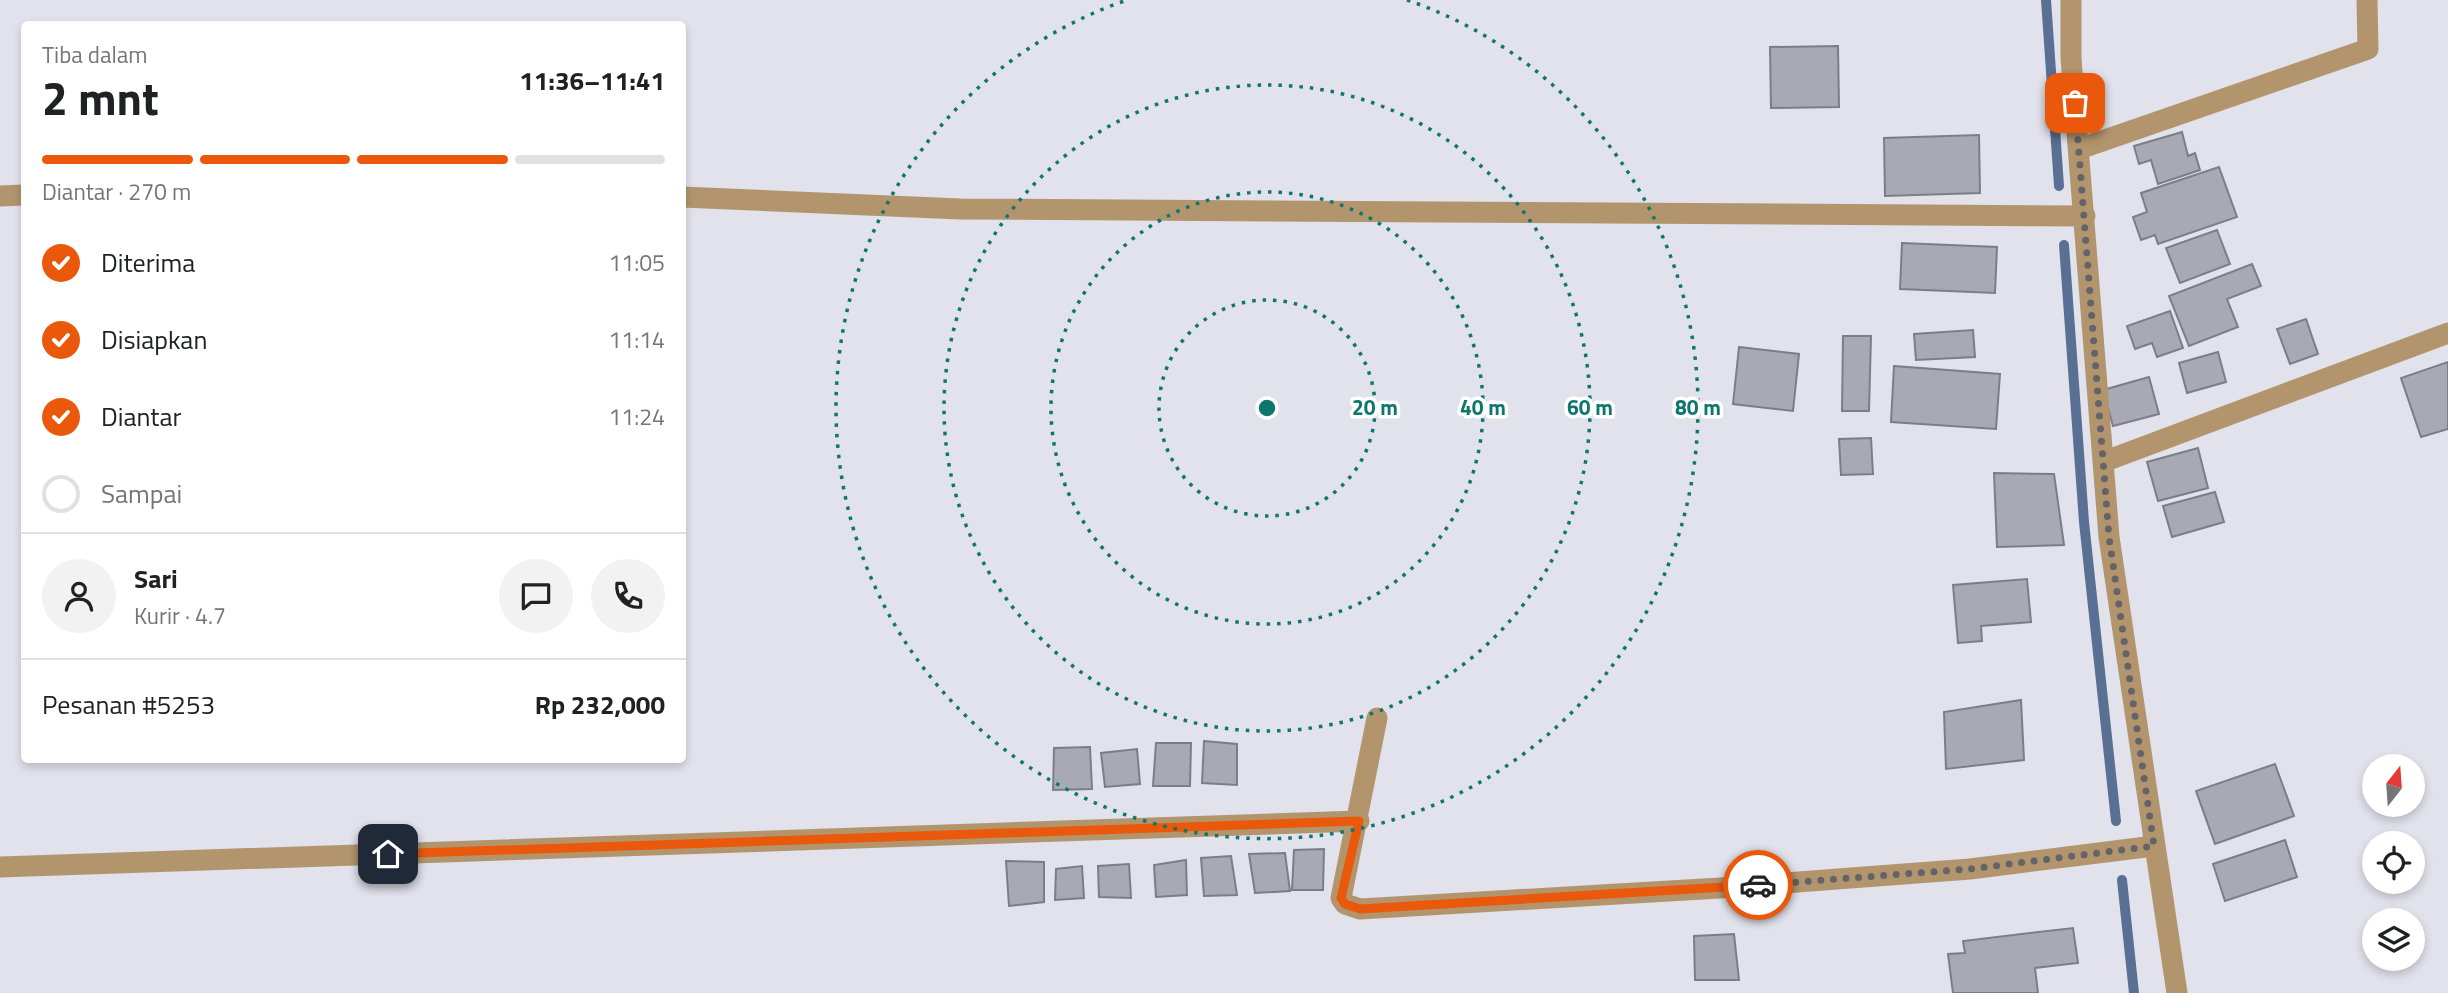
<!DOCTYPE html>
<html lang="id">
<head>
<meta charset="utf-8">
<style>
	body { margin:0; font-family:"Titillium Web",sans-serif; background:#f2f2f2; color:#202124; height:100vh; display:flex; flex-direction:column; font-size:26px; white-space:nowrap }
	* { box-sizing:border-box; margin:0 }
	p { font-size:23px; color:#757577 }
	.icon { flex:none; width:38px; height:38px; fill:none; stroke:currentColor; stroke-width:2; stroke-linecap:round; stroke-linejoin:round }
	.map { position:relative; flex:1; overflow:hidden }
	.sheet { position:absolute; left:21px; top:21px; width:665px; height:742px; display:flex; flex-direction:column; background:#fff; border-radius:7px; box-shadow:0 4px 10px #0003 }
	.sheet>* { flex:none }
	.needle { width:46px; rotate:17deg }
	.controls { position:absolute; left:2362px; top:754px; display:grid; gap:14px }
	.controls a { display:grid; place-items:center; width:63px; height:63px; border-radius:50%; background:#fff; box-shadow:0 4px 10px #0003; font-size:35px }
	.pin { position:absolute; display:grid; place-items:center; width:60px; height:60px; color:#fff; margin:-30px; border-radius:14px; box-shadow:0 4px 10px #0006 }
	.courier { position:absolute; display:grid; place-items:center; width:70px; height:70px; margin:-35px; border:5px solid #ea580c; border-radius:50%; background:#fff; color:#222; box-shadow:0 2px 9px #0007 }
	.headline em { font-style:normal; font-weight:700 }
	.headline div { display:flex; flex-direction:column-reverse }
	.headline { display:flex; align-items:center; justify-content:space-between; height:119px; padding:0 21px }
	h1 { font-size:46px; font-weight:700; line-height:52px }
	.bar { display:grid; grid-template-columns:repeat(4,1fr); gap:10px 7px; align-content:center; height:84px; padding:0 21px }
	.bar i { height:9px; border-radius:5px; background:#e0e0e0 }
	.bar .on { background:#ea580c }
	.bar p { grid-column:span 4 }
	.line { display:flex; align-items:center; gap:18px; padding:0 21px; border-top:2px solid #e0e0e0 }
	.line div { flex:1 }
	.round { display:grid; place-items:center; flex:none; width:74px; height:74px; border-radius:37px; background:#f2f2f2 }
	ol { padding:0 21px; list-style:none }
	li { display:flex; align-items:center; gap:21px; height:77px }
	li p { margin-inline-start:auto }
	li .icon { padding:7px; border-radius:50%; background:#ea580c; color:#fff; stroke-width:4 }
	li:last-child { color:#757577 }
	li i { width:38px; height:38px; border:4px solid #e0e0e0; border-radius:50% }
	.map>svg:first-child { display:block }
</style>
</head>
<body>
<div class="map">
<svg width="2448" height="993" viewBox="0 0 2448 993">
	<rect width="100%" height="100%" fill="#e1e2ec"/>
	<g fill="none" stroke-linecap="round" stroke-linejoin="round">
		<path stroke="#5a6f94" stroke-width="10" d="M2046,0L2059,186
			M2064,245L2084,522L2116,821
			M2122,880L2134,993"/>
	</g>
	<path fill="#a9a9b3" stroke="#7d7d87" stroke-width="2" d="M1838,46L1839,107L1771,108L1770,47Z
		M2182,132L2188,156L2195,153L2200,170L2158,184L2151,160L2139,164L2134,146Z
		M1979,135L1980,193L1885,196L1884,138Z
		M2219,167L2237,217L2158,244L2155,235L2141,240L2133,217L2147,212L2141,193Z
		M2217,230L2230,264L2180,283L2166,248Z
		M1902,243L1997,247L1995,293L1900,289Z
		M2252,264L2261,286L2227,299L2238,327L2189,346L2169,296Z
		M2170,311L2183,348L2157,357L2152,343L2135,349L2127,326Z
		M2306,319L2318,354L2290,364L2277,329Z
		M1973,330L1975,357L1916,360L1914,334Z
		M1843,336H1871L1869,411H1842Z
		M1739,347L1799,354L1793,411L1733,404Z
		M2218,352L2226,382L2187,393L2179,363Z
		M2448,362V429L2421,437L2401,378Z
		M1894,366L2000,374L1996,429L1891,422Z
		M2149,377L2159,414L2113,426L2103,390Z
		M1871,438L1873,474L1841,475L1839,439Z
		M2198,448L2208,488L2158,501L2147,462Z
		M1994,473L2054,474L2064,545L1997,547Z
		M2215,492L2224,522L2172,537L2163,506Z
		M2027,579L2031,622L1981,626L1982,641L1958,643L1953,585Z
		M2021,700L2024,760L1946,769L1944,712Z
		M1204,741L1237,744V785L1202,783Z
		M1156,743H1191L1190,786H1153Z
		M1090,747L1092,789L1053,790L1054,748Z
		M1137,749L1140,784L1105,787L1101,753Z
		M2275,764L2294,816L2215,844L2196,791Z
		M2285,840L2297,877L2225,901L2213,864Z
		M1324,849L1323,890H1292L1294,850Z
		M1285,853L1290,891L1255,893L1249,854Z
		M1231,856L1237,895L1204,896L1201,858Z
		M1186,860L1187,895L1156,897L1154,865Z
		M1006,861L1044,862V902L1009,906Z
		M1129,864L1131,898L1099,897L1098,866Z
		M1082,866L1084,898L1055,900L1056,869Z
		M2073,928L2078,963L2035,968L2038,993H1953L1948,954L1965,953L1963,941Z
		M1734,934L1739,980H1695L1694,936Z"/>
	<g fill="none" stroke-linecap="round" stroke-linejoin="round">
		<path stroke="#b2956d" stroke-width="21" d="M2071,0V58L2109,537L2177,993
			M2079,149L2368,49L2367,0
			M0,196L24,195
			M682,197L960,209L2085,216
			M2103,462L2448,333
			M1377,718L1341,898L1345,904L1360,909L1720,888L1970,869L2154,846
			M0,867L1359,821"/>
	</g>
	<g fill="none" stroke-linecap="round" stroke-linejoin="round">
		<path stroke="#636369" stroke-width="7" stroke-dasharray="0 12.6" d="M1758,885L1970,869L2154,846L2109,537L2075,103"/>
		<path stroke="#ea580c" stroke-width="9" d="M388,854L1359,821L1341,898L1345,904L1360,909L1758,885"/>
	</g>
	<g fill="none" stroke="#0f766e" stroke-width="3.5" stroke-dasharray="3.5 7">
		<circle cx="1267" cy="408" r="108"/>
		<circle cx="1267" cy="408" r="216"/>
		<circle cx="1267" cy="408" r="323"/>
		<path d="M1407 0A431 431 0 1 1 1127 0"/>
	</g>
	<circle cx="1267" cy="408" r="10" fill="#0f766e" stroke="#fff" stroke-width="3.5"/>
	<g font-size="21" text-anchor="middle" font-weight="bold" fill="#0f766e" stroke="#fff" stroke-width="7" stroke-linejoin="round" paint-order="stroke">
		<text x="1375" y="415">20 m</text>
		<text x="1483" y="415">40 m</text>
		<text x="1590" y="415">60 m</text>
		<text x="1698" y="415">80 m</text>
	</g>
</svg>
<div class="controls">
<a><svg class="needle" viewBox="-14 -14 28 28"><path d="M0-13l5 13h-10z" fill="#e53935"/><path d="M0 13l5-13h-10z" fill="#757577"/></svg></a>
<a><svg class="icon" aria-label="locate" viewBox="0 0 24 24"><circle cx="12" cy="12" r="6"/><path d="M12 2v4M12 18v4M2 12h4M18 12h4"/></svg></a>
<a><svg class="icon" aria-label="layers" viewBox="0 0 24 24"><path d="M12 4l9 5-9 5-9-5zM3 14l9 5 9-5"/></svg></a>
</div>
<div class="pin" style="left:2075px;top:103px;background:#ea580c"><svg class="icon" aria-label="bag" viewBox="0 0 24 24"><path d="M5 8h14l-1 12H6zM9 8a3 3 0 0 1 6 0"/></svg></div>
<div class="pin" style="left:388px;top:854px;background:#1f2937"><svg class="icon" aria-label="home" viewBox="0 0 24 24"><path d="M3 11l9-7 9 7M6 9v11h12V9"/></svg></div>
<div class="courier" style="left:1758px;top:885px"><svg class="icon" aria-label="car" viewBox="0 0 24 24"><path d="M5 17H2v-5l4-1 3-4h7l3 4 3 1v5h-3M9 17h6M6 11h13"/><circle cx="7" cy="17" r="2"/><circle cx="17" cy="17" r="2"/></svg></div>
<section class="sheet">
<div class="headline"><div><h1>2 mnt</h1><p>Tiba dalam</p></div><em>11:36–11:41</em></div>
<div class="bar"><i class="on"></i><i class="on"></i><i class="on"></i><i></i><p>Diantar · 270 m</p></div>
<ol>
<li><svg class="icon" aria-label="check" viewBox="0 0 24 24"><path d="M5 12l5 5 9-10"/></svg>Diterima<p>11:05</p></li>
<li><svg class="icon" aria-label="check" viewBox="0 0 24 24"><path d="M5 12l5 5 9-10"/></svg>Disiapkan<p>11:14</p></li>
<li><svg class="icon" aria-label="check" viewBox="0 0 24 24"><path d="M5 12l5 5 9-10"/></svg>Diantar<p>11:24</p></li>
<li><i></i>Sampai</li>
</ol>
<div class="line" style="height:126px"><a class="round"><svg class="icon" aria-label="person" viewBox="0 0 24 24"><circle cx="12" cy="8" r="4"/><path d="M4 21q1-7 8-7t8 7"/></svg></a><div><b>Sari</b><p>Kurir · 4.7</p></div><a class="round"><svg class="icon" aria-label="chat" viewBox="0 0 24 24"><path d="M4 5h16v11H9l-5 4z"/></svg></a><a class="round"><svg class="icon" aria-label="phone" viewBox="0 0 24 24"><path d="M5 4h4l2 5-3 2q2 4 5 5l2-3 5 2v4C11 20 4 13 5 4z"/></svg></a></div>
<div class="line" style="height:91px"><div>Pesanan #5253</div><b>Rp 232,000</b></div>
</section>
</div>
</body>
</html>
